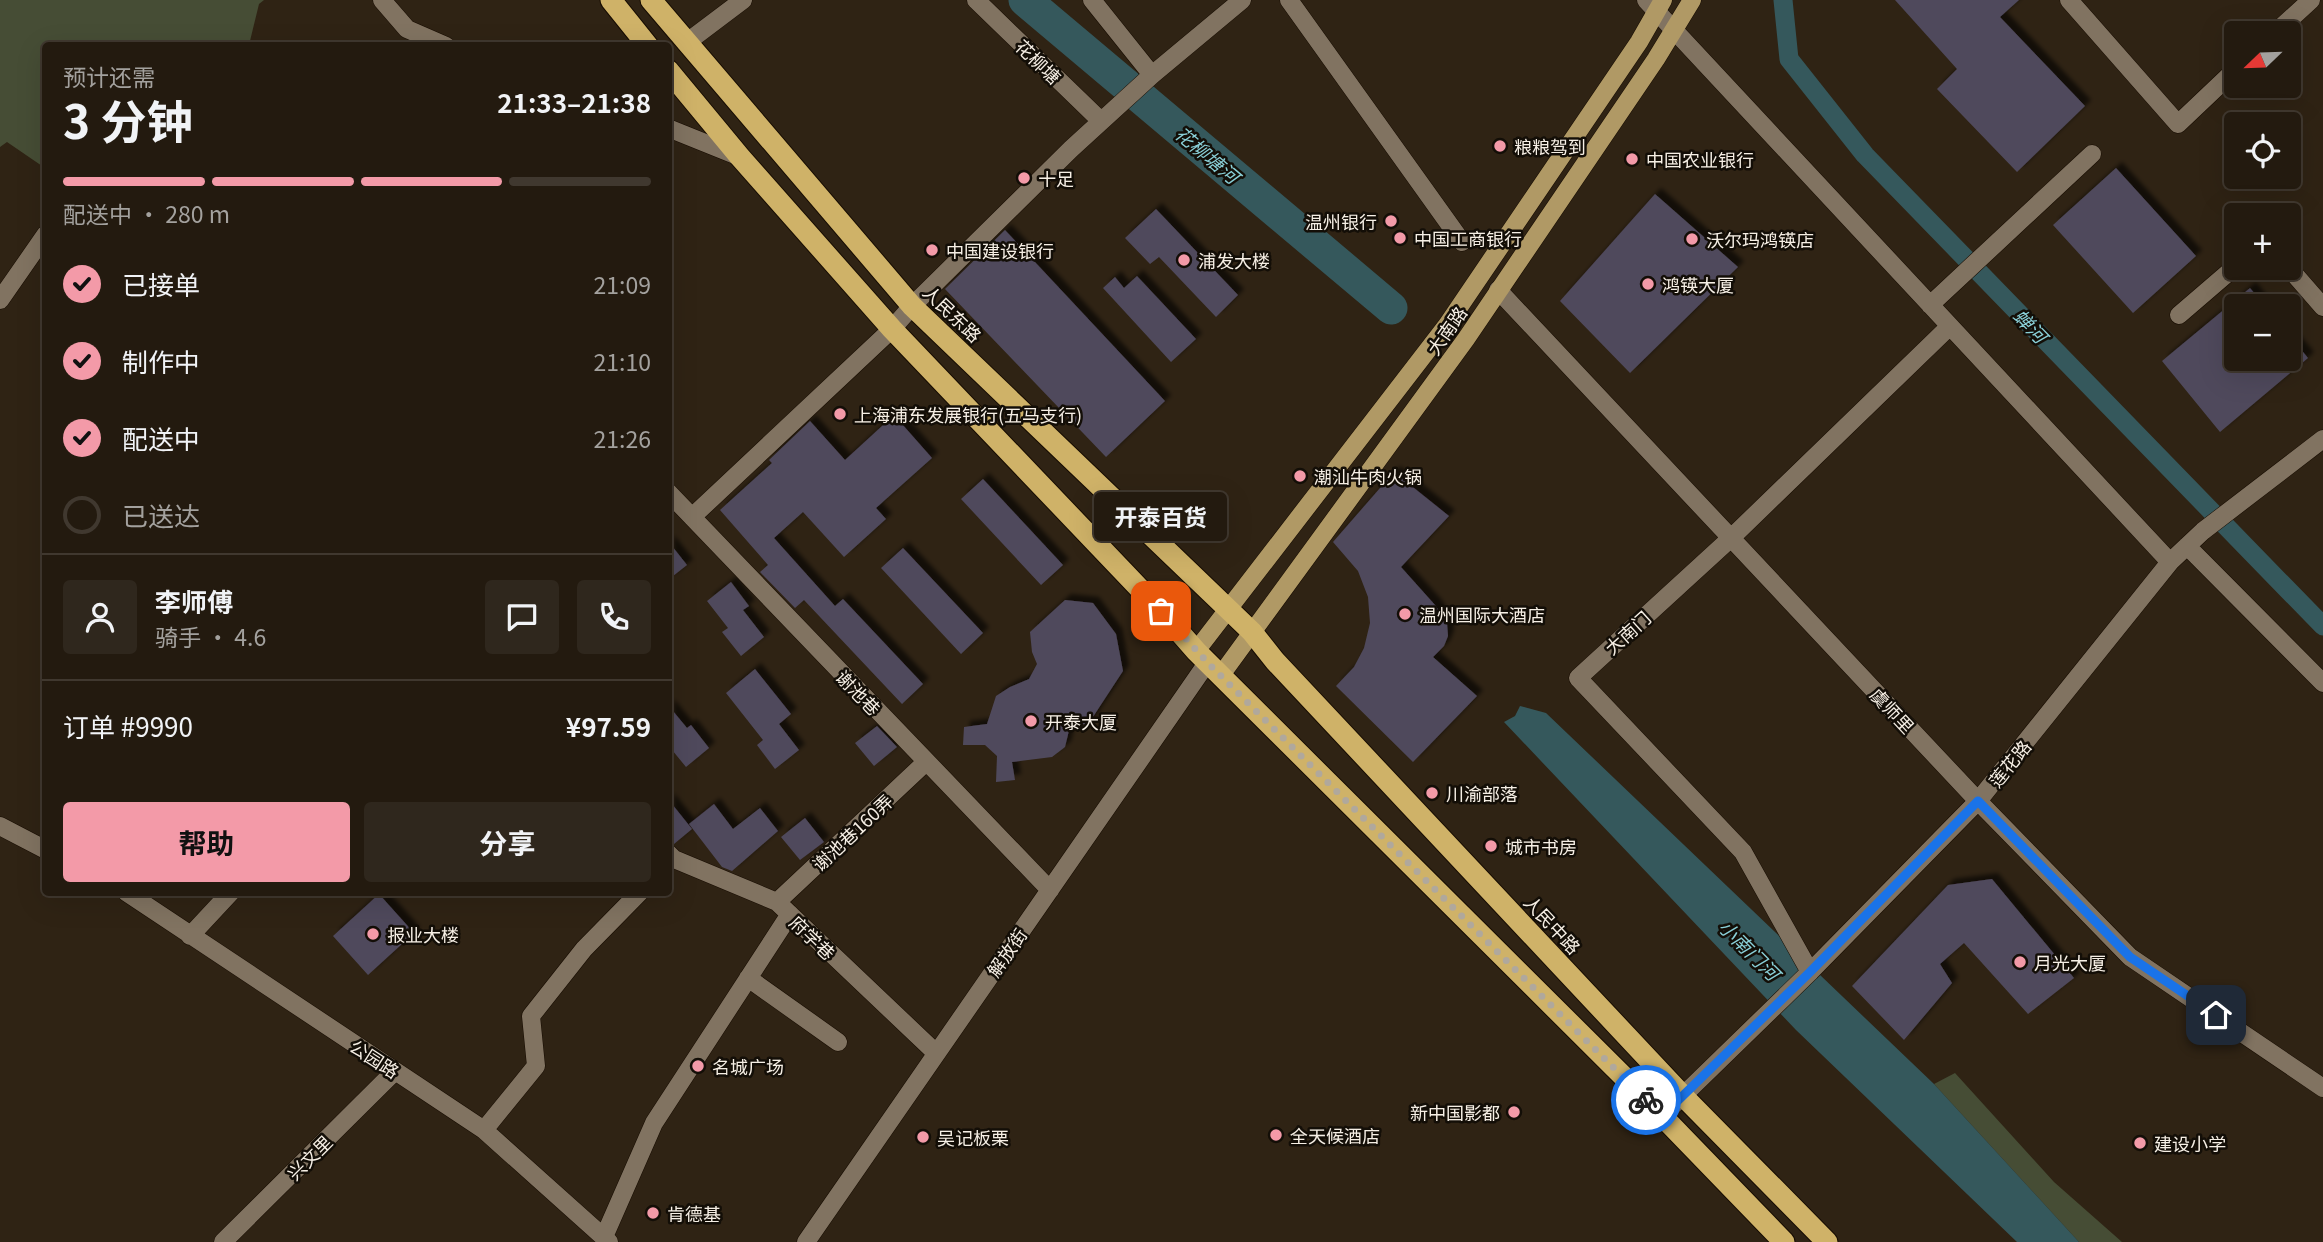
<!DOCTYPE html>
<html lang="zh">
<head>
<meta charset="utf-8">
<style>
	body { margin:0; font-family:Georgia,"Noto Sans SC",serif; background:#2f271d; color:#f1f3f6; height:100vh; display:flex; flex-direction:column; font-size:26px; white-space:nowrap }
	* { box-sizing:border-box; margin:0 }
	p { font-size:23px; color:#a3a19e }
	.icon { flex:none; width:38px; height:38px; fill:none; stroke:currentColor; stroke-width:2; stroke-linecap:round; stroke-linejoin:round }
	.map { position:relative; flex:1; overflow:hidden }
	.sheet { position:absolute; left:42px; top:42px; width:630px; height:854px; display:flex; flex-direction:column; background:#231a0f; border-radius:7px; box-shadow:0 7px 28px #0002,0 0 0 2px #40382f }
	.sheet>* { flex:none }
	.needle { width:46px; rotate:247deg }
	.controls { position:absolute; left:2224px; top:21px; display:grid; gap:14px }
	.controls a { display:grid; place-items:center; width:77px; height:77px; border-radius:7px; background:#231a0f; box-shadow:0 7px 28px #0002,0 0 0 2px #40382f; font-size:35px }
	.pin { position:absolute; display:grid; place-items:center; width:60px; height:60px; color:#fff; margin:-30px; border-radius:14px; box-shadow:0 4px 10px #0006 }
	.courier { position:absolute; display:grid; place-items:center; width:70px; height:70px; margin:-35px; border:5px solid #1a73e8; border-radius:50%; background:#fff; color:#222; box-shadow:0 2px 9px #0007 }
	.bubble { position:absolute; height:49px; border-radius:7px; background:#231a0f; box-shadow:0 7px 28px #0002,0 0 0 2px #40382f; font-size:23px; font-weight:700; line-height:49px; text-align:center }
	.summary em { font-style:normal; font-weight:700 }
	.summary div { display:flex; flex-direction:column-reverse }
	.summary { display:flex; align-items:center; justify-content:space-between; height:119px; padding:0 21px }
	h1 { font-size:46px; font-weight:700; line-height:52px }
	.bar { display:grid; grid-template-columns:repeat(4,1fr); gap:10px 7px; align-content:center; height:84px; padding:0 21px }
	.bar i { height:9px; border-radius:5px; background:#40382f }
	.bar .active { background:#f39aa8 }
	.bar p { grid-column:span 4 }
	.line { display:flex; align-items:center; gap:18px; padding:0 21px; border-top:2px solid #40382f }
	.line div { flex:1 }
	.round { display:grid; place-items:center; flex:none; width:74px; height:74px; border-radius:7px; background:#2f271d }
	ol { padding:0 21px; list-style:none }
	li { display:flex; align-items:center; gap:21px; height:77px }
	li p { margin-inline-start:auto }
	li .icon { padding:7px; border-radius:50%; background:#f39aa8; color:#111; stroke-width:4 }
	li:last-child { color:#a3a19e }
	li i { width:38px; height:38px; border:4px solid #40382f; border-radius:50% }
	.button { display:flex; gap:14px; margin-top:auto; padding:14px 21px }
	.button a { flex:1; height:80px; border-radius:7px; background:#f39aa8; color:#111; font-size:28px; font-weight:700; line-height:80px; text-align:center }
	.button a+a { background:#2f271d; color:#f1f3f6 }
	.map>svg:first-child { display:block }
</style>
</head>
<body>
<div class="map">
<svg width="2323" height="1242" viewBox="0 0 2323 1242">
	<defs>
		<filter id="shadow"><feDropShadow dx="6" dy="-6" stdDeviation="2" flood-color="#0009"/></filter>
	</defs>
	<rect width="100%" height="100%" fill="#2f2314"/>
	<path fill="#464d35" d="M0,0H264L259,4L249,45L46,46L45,168L7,142L0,147Z
		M1955,1073L2054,1182L2122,1242H2079L1934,1084Z"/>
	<path fill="#35585c" d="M1520,706L1546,713L1934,1084L2079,1242H2017L1796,1030L1504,722L1515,716Z"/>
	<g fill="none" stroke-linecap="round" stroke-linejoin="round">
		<path stroke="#35585c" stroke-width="19" d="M1783,0L1789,59L1865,155L2323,626"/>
		<path stroke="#35585c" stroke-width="33" d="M1025,0L1391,308"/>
	</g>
	<path fill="#4f495c" filter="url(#shadow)" d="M1895,0H2019L2000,17L2085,106L2017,172L1937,89L1957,69Z
		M2116,168L2196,256L2133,313L2053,225Z
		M1655,194L1738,267L1630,373L1560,301Z
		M1156,209L1238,295L1216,317L1159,257L1150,264L1125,238Z
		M1005,230L1165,401L1106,457L945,289Z
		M1137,276L1196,339L1171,362L1103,288L1115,277L1124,288Z
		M2250,288L2265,306H2236V359H2289V335L2308,358L2220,432L2162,361Z
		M894,415L932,458L876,508L886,519L844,557L803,512L774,538L835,606L843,599L923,684L902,704L804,600L795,608L760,572L768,565L720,510L772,463L769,460L810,421L845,460Z
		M1394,472L1449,516L1401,567L1435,605L1447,623L1448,636L1444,646L1433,657L1477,696L1413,762L1336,686L1354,667L1364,648L1370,623L1368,597L1358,571L1333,542Z
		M983,479L1063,565L1041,585L961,499Z
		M668,541L687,565L668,580Z
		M903,548L983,633L961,654L881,568Z
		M731,582L749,606L743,610L764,637L741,656L722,632L728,628L707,601Z
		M1065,600L1093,603L1116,634L1123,671L1087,726L1072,718L1065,747L1052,757L1012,762L1015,780L996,782L997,756L985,745H963L964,727L987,724L996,696L1010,687L1029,679L1037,664L1032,652L1030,632Z
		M755,669L791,714L779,724L799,750L775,769L757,745L763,740L726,693Z
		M668,705L687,728L691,725L709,748L686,767L668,745Z
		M877,726L897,747L874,766L855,743Z
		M668,799L692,829L674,844L668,842Z
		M714,804L733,829L760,808L778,831L732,871L722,867L689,824Z
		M805,818L824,842L800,860L781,837Z
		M1992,879L2074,978L2028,1014L1964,943L1940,964L1952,983L1904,1040L1852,986L1948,885Z
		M379,894L414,933L368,975L333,936Z"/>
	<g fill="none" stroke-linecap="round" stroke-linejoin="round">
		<defs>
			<path id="minor" d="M382,0L407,29L446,46
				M976,0L1101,121
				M1092,0L1152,75
				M1289,0L1462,242
				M1646,0L2170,562
				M2069,0L2178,124L2236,69
				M2275,33L2311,0
				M686,43L743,0
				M668,128L740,157
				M2289,268L2323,307
				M1498,290L1978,801L2130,957L2323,1088
				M0,300L46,234
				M1930,305L2092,154
				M2179,315L2236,266
				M668,492L1050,890
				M692,517L892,329L912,306L1071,149L1152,75L1242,0
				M2187,546L2323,683
				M0,826L46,850
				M668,853L674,859L777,902L936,1053
				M126,892L484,1130L609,1242
				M777,902L926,762
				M190,936L231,892
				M1810,972L1743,852L1578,678L1731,538L1950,326
				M748,978L838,1042
				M1662,1116L1810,972L1978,801L2170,562L2203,531L2323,439
				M484,1130L536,1066L531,1016L584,949L640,892
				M604,1237L654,1123L790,914
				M223,1242L395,1071
				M806,1242L1207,663"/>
			<path id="major" d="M1196,651L1447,325L1639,42L1663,0
				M1221,675L1466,339L1656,59L1692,0"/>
			<path id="highway" d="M611,0L648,46
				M651,0L912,306L1252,632L1275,661L1683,1096L1827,1242
				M668,70L740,157L892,329L1161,611L1196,651L1636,1089L1784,1242"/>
		</defs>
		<use href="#minor" stroke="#170c01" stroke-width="19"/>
		<use href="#major" stroke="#170c01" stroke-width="19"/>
		<use href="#highway" stroke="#170c01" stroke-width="23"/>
		<use href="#minor" stroke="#817361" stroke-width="18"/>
		<use href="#major" stroke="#b09965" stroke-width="18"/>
		<use href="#highway" stroke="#cfb268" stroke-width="21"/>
	</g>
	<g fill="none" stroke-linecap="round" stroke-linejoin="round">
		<path stroke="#b0a89c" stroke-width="7" stroke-dasharray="0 12.6" d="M1161,611L1208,663L1646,1100"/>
		<path stroke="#1a73e8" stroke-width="9" d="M1646,1100L1662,1116L1810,972L1978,801L2130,957L2216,1015"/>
	</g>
	<g fill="#f39aa8" stroke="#130e07" stroke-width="2.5">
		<circle cx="1500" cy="146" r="7"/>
		<circle cx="1632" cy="159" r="7"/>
		<circle cx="1024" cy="178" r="7"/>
		<circle cx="1391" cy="221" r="7"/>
		<circle cx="1400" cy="238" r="7"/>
		<circle cx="1692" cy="239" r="7"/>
		<circle cx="932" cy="250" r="7"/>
		<circle cx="1184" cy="260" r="7"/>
		<circle cx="1648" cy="284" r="7"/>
		<circle cx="840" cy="414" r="7"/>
		<circle cx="1300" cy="476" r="7"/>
		<circle cx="1405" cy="614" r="7"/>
		<circle cx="1031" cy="721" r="7"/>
		<circle cx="1432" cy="793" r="7"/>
		<circle cx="1491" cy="846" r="7"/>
		<circle cx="373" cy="934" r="7"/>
		<circle cx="2020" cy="962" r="7"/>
		<circle cx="698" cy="1066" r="7"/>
		<circle cx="1514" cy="1112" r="7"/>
		<circle cx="1276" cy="1135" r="7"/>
		<circle cx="923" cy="1137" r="7"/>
		<circle cx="2140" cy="1143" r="7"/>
		<circle cx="653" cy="1213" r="7"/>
	</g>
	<g text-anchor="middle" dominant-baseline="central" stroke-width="5" stroke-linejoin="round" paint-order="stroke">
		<g font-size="18" fill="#f6efe5" stroke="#130e07">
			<text transform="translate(1039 61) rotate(44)">花柳塘</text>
			<text transform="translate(953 313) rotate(44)">人民东路</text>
			<text transform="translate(1446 330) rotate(-55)">大南路</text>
			<text transform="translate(1627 632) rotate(-42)">大南门</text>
			<text transform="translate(859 692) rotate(46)">谢池巷</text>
			<text transform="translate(1893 710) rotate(47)">虞师里</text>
			<text transform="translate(2009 763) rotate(-51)">莲花路</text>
			<text transform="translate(852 832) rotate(-43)">谢池巷160弄</text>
			<text transform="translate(1553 924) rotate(47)">人民中路</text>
			<text transform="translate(813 937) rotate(44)">府学巷</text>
			<text transform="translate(1006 952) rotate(-55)">解放街</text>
			<text transform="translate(375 1058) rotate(33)">公园路</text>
			<text transform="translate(309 1157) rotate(-45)">兴文里</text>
		</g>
		<g font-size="18" fill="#f6efe5" stroke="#130e07" text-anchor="start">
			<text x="1514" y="146">粮粮驾到</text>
			<text x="1646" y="159">中国农业银行</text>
			<text x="1038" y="178">十足</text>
			<text x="1377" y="221" text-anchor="end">温州银行</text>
			<text x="1414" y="238">中国工商银行</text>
			<text x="1706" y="239">沃尔玛鸿锳店</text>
			<text x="946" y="250">中国建设银行</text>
			<text x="1198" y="260">浦发大楼</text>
			<text x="1662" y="284">鸿锳大厦</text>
			<text x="854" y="414">上海浦东发展银行(五马支行)</text>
			<text x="1314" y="476">潮汕牛肉火锅</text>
			<text x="1419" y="614">温州国际大酒店</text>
			<text x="1045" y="721">开泰大厦</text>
			<text x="1446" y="793">川渝部落</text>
			<text x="1505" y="846">城市书房</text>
			<text x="387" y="934">报业大楼</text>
			<text x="2034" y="962">月光大厦</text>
			<text x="712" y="1066">名城广场</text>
			<text x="1500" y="1112" text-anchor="end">新中国影都</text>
			<text x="1290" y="1135">全天候酒店</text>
			<text x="937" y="1137">吴记板栗</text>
			<text x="2154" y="1143">建设小学</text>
			<text x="667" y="1213">肯德基</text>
		</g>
		<g font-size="19" font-style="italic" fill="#8ad0d8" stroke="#130e07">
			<text transform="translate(1208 154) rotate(40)">花柳塘河</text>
			<text transform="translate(2031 325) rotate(46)">蝉河</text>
			<text transform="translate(1750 949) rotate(45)">小南门河</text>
		</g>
	</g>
</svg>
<div class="controls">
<a><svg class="needle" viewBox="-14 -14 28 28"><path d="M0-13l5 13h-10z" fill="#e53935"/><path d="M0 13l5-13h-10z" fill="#a3a19e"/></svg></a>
<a><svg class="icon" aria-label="locate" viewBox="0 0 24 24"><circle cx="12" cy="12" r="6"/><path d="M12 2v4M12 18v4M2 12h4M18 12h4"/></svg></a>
<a>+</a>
<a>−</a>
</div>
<div class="pin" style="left:1161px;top:611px;background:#ea580c"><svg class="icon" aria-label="bag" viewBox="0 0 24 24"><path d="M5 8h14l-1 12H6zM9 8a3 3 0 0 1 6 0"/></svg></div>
<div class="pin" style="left:2216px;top:1015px;background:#1f2937"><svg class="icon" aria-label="home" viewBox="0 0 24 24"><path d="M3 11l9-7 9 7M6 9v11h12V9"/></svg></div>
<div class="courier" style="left:1646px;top:1100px"><svg class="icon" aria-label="bike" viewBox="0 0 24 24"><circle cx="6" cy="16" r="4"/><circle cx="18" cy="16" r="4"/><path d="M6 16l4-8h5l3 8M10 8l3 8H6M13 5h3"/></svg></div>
<div class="bubble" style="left:1094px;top:492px;width:133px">开泰百货</div>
<section class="sheet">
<div class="summary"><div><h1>3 分钟</h1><p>预计还需</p></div><em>21:33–21:38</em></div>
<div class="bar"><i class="active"></i><i class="active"></i><i class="active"></i><i></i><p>配送中 · 280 m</p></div>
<ol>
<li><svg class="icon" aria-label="check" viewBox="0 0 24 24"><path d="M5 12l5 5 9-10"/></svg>已接单<p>21:09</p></li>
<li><svg class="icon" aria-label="check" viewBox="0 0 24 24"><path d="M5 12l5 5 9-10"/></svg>制作中<p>21:10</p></li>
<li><svg class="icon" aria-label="check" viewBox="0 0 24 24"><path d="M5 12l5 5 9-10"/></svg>配送中<p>21:26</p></li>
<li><i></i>已送达</li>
</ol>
<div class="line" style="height:126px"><a class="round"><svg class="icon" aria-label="person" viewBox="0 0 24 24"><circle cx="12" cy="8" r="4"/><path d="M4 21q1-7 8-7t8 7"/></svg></a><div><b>李师傅</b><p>骑手 · 4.6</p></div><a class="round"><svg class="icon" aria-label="chat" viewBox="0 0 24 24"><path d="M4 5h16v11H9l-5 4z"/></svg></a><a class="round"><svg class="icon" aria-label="phone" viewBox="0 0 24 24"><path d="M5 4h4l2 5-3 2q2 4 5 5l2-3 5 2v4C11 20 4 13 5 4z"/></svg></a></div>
<div class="line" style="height:91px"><div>订单 #9990</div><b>¥97.59</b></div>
<div class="button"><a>帮助</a><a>分享</a></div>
</section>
</div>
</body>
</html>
